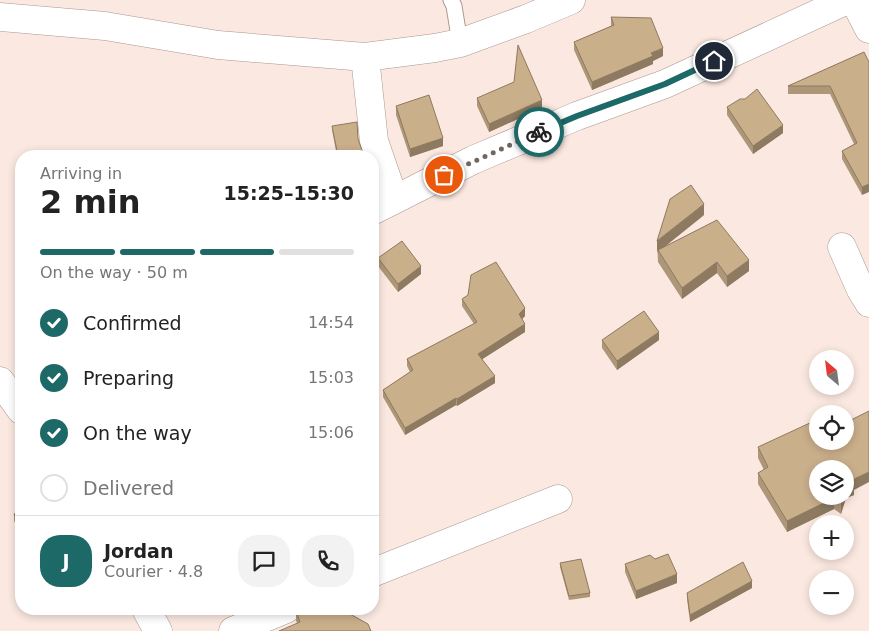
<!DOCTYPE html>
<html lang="en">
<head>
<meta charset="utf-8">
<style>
	body { margin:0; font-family:"DejaVu Sans",sans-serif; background:#f2f2f2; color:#222; height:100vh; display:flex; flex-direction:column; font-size:19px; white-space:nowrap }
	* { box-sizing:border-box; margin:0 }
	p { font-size:16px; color:#767676 }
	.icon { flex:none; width:28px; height:28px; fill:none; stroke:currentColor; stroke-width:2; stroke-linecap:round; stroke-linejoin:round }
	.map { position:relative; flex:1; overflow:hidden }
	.sheet { position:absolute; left:15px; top:150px; width:364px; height:465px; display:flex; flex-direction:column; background:#fff; border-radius:20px; box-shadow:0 2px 8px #0003 }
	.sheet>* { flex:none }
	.needle { width:32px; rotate:332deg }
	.controls { position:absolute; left:809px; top:350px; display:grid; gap:10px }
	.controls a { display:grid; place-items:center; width:45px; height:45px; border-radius:50%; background:#fff; box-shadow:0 2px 8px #0003; font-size:25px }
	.pin { position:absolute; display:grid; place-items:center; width:42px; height:42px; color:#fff; margin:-21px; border:2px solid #fff; border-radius:50%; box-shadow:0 1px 5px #0007 }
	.courier { position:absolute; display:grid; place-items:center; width:50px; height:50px; margin:-25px; border:4px solid #1d6968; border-radius:50%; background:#fff; color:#222; box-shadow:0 1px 6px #0007 }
	.headline em { font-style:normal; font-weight:700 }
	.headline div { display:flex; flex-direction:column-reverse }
	.headline { display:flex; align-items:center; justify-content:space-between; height:85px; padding:0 25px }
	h1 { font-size:32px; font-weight:700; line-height:38px }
	.bar { display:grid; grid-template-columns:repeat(4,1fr); gap:8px 5px; align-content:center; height:60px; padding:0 25px }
	.bar i { height:6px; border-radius:4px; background:#e0e0e0 }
	.bar .on { background:#1d6968 }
	.bar p { grid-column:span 4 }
	.line { display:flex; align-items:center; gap:12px; padding:0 25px; border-top:1px solid #e0e0e0 }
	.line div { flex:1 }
	.round { display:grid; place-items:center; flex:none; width:52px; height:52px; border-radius:20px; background:#f2f2f2 }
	ol { padding:0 25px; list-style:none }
	li { display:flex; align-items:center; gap:15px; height:55px }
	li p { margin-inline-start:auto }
	li .icon { padding:5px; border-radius:50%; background:#1d6968; color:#fff; stroke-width:4 }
	li:last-child { color:#767676 }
	li i { width:28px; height:28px; border:2px solid #e0e0e0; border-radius:50% }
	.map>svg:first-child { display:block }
</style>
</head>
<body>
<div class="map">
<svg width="869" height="631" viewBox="0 0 869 631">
	<rect width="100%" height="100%" fill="#fbe9e1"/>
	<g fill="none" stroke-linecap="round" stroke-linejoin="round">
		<defs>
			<path id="lane" d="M451,0L454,6L460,43"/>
			<path id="street" d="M854,0L869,29
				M0,17L105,26L218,45L365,57L435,48L460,43L526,19L571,0
				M365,57L374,141L394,199
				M372,211L473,160L577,116L665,84L847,0
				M842,247L861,290L869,303
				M0,381L21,410
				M372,573L558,499
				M146,609L158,631
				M233,631L286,609"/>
		</defs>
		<use href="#lane" stroke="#a89891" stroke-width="17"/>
		<use href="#street" stroke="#a89891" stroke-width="29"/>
		<use href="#lane" stroke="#fff" stroke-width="15"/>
		<use href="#street" stroke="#fff" stroke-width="28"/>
	</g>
	<path fill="#ae9678" d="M611,17L663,56L653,61V64L592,90L574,50V42L611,26Z
		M864,52L862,195L842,159V151L854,144L830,94H788V86Z
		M477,98L542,108L489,132L477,106Z
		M396,106L443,146L410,157L396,115Z
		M727,107L783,133L753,154L727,115Z
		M332,126L358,139L363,156H337L332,130Z
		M704,215L663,248L717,220L749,271L727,287L717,273L682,299L658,262L657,241Z
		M378,258L421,274L398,292L378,266Z
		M462,299L525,316L522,319L525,332L482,359L495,383L457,406L456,405L405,435L383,397V390L410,372L407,366V359L474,324L462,306Z
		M602,340H659L617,370L602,348Z
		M818,441L854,490V495L846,498L841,514L834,509L787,532L758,484V473L764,470L758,458V447Z
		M21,509V532L14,521V514Z
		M560,563L590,593V597L569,600L560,567Z
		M625,564L677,583L636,599L625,572Z
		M752,588L690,622L687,599V593Z
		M341,609L297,623L296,621V611Z"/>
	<path fill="#8d7a61" d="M663,48V56L653,61V64L592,90V82Z
		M542,100V108L489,132V124Z
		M783,125V133L753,154V146Z
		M443,138V146L410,157V149Z
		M363,153V156H349Z
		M869,184V192L862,195V187Z
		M704,204V215L658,252V250L657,253V241Z
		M749,260V271L727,287V276Z
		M717,262V273L682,299V288Z
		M421,266V274L398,292V284Z
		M525,308V316L519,322V314Z
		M525,324V332L478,362V354Z
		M659,332V340L617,370V361Z
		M495,376V383L457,406V399Z
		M456,398V405L405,435V428Z
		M869,472V482L854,490V495L846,498L841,514V503L843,496H845L846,487L852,480Z
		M834,498V509L787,532V521Z
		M677,574V583L636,599V591Z
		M752,581V588L690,622V615Z"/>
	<path fill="#caaf8b" stroke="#8d7a61" d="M611,17L651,18L663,48L651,53L653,56L592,82L574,42L614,25Z
		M518,45L542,100L489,124L477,98L514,82Z
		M864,52L869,62V184L862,187L842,151L857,143L830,86H788Z
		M757,89L783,125L753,146L727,107L740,99H745Z
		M429,95L443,138L410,149L396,106Z
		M357,122L358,139L363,153L349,156H338L332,126Z
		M691,185L704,204L657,241L670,199Z
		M717,220L749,260L727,276L717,262L682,288L658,250Z
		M402,241L421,266L398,284L378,258Z
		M496,262L525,308L519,314L525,324L478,354L495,376L457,399L456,398L405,428L383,390L413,370L407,359L477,322L462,299L468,295L471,275Z
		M644,311L659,332L617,361L602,340Z
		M869,411V472L852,480L854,484L846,487L845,489V469H818V496H843L841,503L834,498L787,521L758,473L768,467L758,447L812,422L818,427V441H845V423Z
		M21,509V525L14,514Z
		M668,554L677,574L636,591L625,564L650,555L655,559Z
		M581,559L590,593L569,596L560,563Z
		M743,562L752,581L690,615L687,593Z
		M298,609H341L368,624L371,631H279L300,622L296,611Z"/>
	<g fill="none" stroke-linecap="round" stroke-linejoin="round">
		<path stroke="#716762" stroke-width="5" stroke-dasharray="0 9" d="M444,175L539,132"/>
		<path stroke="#1d6968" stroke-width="6" d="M539,132L577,116L665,84L714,61"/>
	</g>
</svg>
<div class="controls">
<a><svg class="needle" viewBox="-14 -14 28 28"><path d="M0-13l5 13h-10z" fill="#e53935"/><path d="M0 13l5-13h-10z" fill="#767676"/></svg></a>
<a><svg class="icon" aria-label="locate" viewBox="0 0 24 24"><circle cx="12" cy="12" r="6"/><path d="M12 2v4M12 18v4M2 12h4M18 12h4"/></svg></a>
<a><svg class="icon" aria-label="layers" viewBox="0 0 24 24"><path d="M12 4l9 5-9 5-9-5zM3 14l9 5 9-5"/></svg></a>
<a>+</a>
<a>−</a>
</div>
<div class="pin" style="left:444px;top:175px;background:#ea580c"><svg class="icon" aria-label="bag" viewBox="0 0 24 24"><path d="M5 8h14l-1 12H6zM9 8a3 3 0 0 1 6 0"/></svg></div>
<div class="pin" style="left:714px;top:61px;background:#1f2937"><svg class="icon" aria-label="home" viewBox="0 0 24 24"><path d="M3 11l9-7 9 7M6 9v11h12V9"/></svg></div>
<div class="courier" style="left:539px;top:132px"><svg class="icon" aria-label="bike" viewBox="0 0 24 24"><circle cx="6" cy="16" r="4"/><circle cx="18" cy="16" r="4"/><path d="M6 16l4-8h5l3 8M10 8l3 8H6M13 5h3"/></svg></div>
<section class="sheet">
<div class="headline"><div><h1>2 min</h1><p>Arriving in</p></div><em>15:25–15:30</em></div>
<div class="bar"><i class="on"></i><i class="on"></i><i class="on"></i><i></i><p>On the way · 50 m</p></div>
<ol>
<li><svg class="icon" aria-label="check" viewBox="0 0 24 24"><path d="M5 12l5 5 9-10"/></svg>Confirmed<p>14:54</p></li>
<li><svg class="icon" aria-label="check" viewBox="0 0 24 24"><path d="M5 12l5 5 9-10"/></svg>Preparing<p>15:03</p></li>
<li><svg class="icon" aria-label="check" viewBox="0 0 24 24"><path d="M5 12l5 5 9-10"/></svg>On the way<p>15:06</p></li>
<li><i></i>Delivered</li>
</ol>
<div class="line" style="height:90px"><b class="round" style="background:#1d6968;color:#fff">J</b><div><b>Jordan</b><p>Courier · 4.8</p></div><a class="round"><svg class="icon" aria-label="chat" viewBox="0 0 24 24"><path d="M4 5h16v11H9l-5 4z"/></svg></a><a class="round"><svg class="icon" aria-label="phone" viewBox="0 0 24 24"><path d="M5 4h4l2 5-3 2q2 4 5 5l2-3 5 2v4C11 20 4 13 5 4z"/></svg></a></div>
</section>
</div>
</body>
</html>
